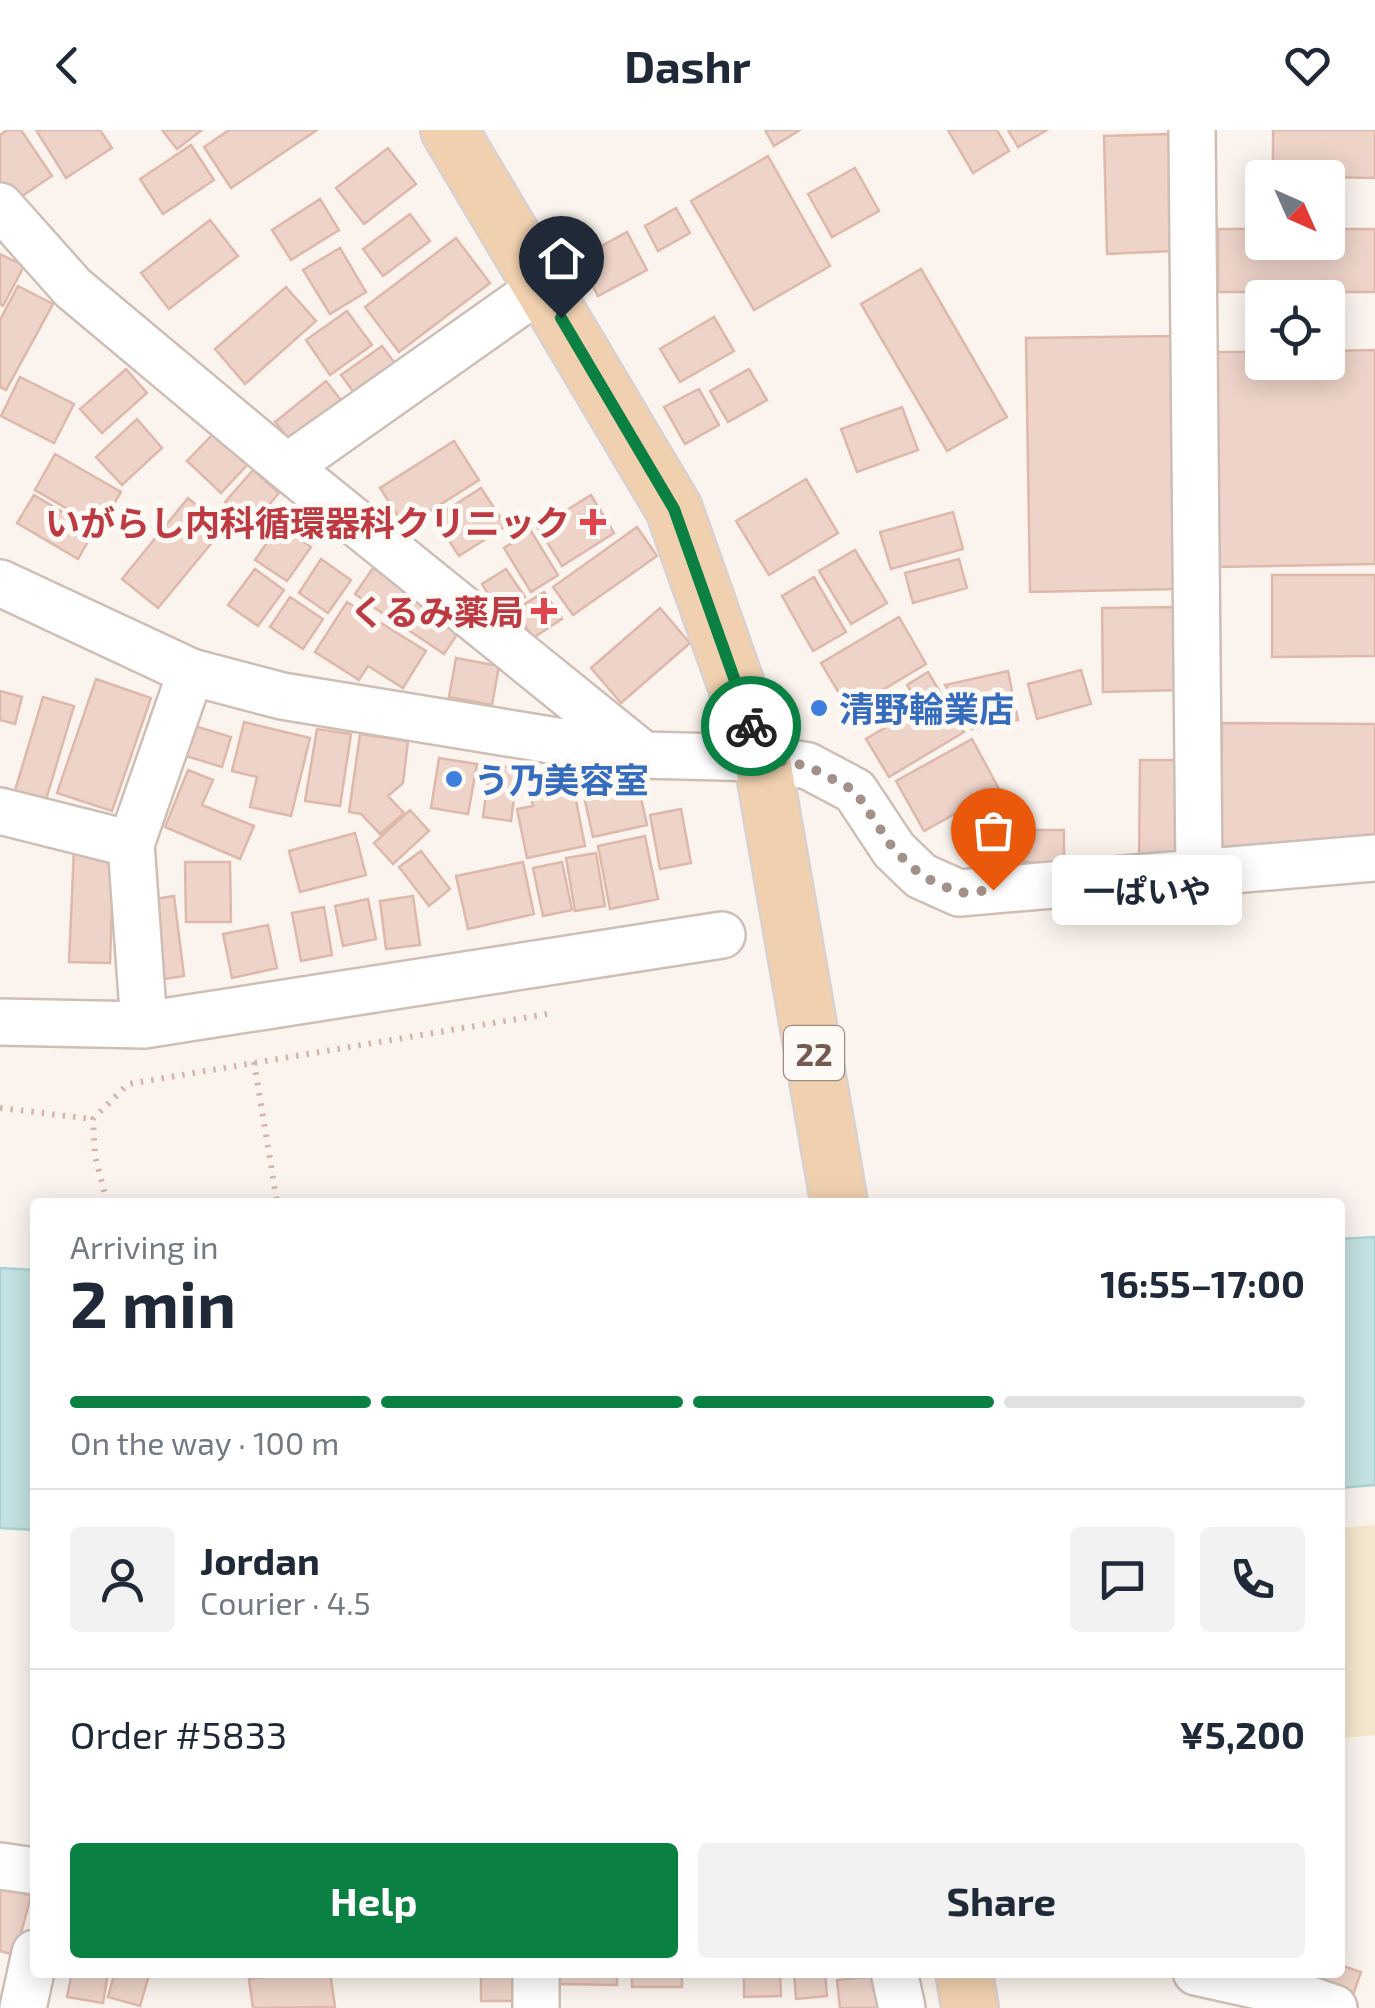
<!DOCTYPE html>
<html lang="en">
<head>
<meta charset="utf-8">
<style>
	body { margin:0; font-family:"Exo 2","Noto Sans JP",sans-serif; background:#f2f2f3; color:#1f2937; height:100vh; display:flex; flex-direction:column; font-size:38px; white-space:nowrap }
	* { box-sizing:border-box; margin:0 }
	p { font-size:32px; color:#747a83 }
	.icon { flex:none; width:55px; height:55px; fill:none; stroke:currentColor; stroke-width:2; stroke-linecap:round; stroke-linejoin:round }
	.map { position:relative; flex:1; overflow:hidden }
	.sheet { position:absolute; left:30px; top:1068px; width:1315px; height:780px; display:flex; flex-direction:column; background:#fff; border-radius:10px; box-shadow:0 5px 25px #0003 }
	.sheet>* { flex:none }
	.needle { width:65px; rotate:135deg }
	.buttons { position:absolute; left:1245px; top:30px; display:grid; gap:20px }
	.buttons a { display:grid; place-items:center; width:100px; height:100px; border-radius:10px; background:#fff; box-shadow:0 5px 25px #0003; font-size:50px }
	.pin { position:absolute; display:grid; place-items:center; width:85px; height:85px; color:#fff; margin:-102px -42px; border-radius:50% 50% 50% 0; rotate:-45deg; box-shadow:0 0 10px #0007 }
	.pin .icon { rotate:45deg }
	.courier { position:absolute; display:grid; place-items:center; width:100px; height:100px; margin:-50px; border:8px solid #0b8043; border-radius:50%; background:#fff; color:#222; box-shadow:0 2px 12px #0007 }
	.bubble { position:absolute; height:70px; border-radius:10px; background:#fff; box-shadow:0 5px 25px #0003; font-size:32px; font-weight:700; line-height:70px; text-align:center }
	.overview em { font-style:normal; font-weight:700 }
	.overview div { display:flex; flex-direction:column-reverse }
	.overview { display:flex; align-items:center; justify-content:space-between; height:170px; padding:0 40px }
	h1 { font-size:65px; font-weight:700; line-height:75px }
	.bar { display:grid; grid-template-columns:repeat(4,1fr); gap:15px 10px; align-content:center; height:120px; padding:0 40px }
	.bar i { height:12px; border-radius:8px; background:#e0e1e3 }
	.bar .selected { background:#0b8043 }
	.bar p { grid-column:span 4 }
	.line { display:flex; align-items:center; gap:25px; padding:0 40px; border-top:2px solid #e0e1e3 }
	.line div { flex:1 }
	.round { display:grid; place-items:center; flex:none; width:105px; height:105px; border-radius:10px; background:#f2f2f3 }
	.primary-button { display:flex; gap:20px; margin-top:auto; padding:20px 40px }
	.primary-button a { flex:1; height:115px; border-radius:10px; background:#0b8043; color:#fff; font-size:40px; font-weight:700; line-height:115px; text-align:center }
	.primary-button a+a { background:#f2f2f3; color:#1f2937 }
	header { display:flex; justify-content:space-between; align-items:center; height:130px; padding:0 40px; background:#fff; font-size:45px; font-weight:700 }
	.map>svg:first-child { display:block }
</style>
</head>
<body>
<header><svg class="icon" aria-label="back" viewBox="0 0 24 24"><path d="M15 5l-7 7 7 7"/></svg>Dashr<svg class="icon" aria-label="heart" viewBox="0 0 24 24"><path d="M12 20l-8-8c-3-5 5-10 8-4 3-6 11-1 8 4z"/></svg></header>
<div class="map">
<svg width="1375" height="1878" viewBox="0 0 1375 1878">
	<rect width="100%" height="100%" fill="#fbf4ee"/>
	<path fill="#f5e7cd" d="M1375,1395V1605L1340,1608V1398Z"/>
	<path fill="#c4e2e3" stroke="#abd2d3" stroke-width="2.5" d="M1375,1107V1355L1340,1358V1109Z
		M0,1138L35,1140V1400L0,1398Z"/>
	<path fill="#edd3c8" stroke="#deb8ab" stroke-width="2.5" d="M7,0H21L52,46L13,72L0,52V5Z
		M36,0H100L112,18L66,48Z
		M162,0H202L177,19Z
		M229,0H317L231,58L204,17Z
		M765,0H800L774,16Z
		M948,0H997L1009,21L973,43Z
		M1008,0H1047L1018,17Z
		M1273,0H1375V48L1273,46Z
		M1170,4L1173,121L1107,124L1104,6Z
		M191,15L214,50L163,84L140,49Z
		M388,18L416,54L364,94L336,58Z
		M768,26L830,136L754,180L691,71Z
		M855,38L879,81L832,107L808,64Z
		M320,69L339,100L291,130L272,100Z
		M676,78L690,103L658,121L645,96Z
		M410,84L430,111L383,146L363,119Z
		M210,90L238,126L169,179L141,143Z
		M1218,99H1262V112H1328V99H1375V162H1218Z
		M627,102L647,140L598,166L578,129Z
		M456,108L490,153L399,222L365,177Z
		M340,118L366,162L330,184L303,140Z
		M0,124L24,136L3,176L0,174Z
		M921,139L1007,287L947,321L861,174Z
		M18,156L53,174L6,260L0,257V190Z
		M286,157L316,191L245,254L215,219Z
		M347,181L372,215L330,245L306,210Z
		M714,187L734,221L680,252L660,219Z
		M1174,206L1177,459L1030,462L1026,208Z
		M382,216L402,243L361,272L341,245Z
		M1375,220V434L1215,437L1212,222H1262V232H1328V221Z
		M126,239L147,263L102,303L80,279Z
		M749,239L767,270L728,292L710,261Z
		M20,247L74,274L54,313L1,286Z
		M326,251L348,279L297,319L275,292Z
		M699,259L719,295L685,314L664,277Z
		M902,277L918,320L857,342L841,299Z
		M137,289L162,318L122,355L96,327Z
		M214,303L248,334L221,363L187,331Z
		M454,311L479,350L405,397L380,358Z
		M55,324L121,362L100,398L35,360Z
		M253,340L279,363L252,395L225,372Z
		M806,349L838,403L769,445L736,391Z
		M481,358L506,396L459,426L434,388Z
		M34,365L94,401L78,429L17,393Z
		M591,365L614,403L562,436L538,398Z
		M188,368L224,398L158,478L122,449Z
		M953,382L963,419L891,439L880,402Z
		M279,395L311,417L287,451L255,430Z
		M637,397L657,426L573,485L553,457Z
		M531,401L558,445L531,462L504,418Z
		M855,420L887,473L851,494L819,441Z
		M321,429L351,450L328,483L299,463Z
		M959,429L967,458L913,473L905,443Z
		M373,438L410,463L392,490L355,464Z
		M255,439L284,460L258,496L228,475Z
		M506,439L525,467L500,483L482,454Z
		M1272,445H1375V526L1272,527Z
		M814,447L846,502L813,521L782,466Z
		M544,462L562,489L533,508L515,480Z
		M290,467L323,489L303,519L270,497Z
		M415,469L460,500L444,524L398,493Z
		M347,472L426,521L403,558L368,536L359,550L315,522Z
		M1179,477L1180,560L1103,562L1102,478Z
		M660,478L690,513L621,573L591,538Z
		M899,487L926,534L849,580L821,533Z
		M456,528L499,536L492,575L449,567Z
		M1081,540L1091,574L1037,589L1028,554Z
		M1008,541L1018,590L972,599L945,555Z
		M928,542L964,602L889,647L866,609L920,577L907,555Z
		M96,549L151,568L112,681L57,663Z
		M0,561L22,567L15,594L0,590Z
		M43,567L74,576L45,673L14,664Z
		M244,592L310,608L291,686L250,677L257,647L232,641Z
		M185,593L231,607L222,637L176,623Z
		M1222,593L1375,594V719H1221Z
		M317,599L351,604L340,676L305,671Z
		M360,604L408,611L403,653L388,666L404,683L380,704L361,684L349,682Z
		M972,609L999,659L924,701L896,651Z
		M439,628L477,634L468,684L431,678Z
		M1140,630H1186L1185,735H1139Z
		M490,635L518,638L511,691L483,687Z
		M188,640L213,650L202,675L254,696L240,729L165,697Z
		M635,641L647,695L593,707L581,653Z
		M572,650L585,716L527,728L517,679L533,676L529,658Z
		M1013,667L1032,700H1064V736L1003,729L988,702L960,715L952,697Z
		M681,679L691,733L660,739L650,685Z
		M410,680L429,701L393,734L374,713Z
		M355,703L366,745L300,762L289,721Z
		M645,706L658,769L610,779L598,716Z
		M74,719L114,720L110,833L69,832Z
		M421,721L450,759L429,776L399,737Z
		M596,723L605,776L575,781L566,728Z
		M185,732H230L231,792H186Z
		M523,732L534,784L468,799L456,746Z
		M562,732L572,780L543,786L533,738Z
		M174,766L184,846L151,851L141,771Z
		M413,766L420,815L386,819L380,771Z
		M368,769L376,809L343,816L335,776Z
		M324,777L332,825L301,831L292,783Z
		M268,795L277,838L232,848L223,804Z
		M0,1757L31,1766L15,1825L0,1821Z
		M1340,1835L1361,1842L1353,1865L1293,1845L1340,1842Z
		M72,1842H108L103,1873L67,1867Z
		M115,1842H150L140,1876L108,1867Z
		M304,1842H330L335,1877L253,1878L249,1849Z
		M481,1842H527V1871H481Z
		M558,1842H617V1855L558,1854Z
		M632,1842H682V1857H632Z
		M744,1842H780L781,1866L744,1867Z
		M794,1842H825L827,1866L796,1869Z
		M882,1845L886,1878H840L837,1850Z"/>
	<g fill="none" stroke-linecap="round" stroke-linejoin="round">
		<defs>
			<path id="minor" d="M1192,0L1199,743
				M0,76L73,158L287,337L641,623
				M287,337L542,157
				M0,453L191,542L282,566L642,625L762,628L808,636L855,661L894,720L921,746L959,763L1375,728
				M0,681L131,714L191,542
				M131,714L144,895
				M0,892L144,895L722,805
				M0,1736L35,1741
				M536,1842V1878
				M894,1842L902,1878
				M1196,1842L1290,1863L1334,1878
				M23,1878L35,1823"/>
			<path id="major" d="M449,0L674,379L762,628L839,1072
				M964,1842L970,1878"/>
		</defs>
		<use href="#minor" stroke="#cebeb6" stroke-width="50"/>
		<use href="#major" stroke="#d8d1cf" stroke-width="60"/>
		<path stroke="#d3b5ab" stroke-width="6" stroke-dasharray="2.5 8" stroke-linecap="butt" d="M254,932L277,1072
			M0,978L93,989
			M107,1072L95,1026L93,989L128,954L553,883"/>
		<use href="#minor" stroke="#fff" stroke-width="45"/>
		<use href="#major" stroke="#f0d0af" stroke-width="55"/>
	</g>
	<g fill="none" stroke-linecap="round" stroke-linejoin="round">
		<path stroke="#a39089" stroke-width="10" stroke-dasharray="0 18" d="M751,596L762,628L808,636L855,661L894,720L922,746L959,763L993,760"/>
		<path stroke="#0b8043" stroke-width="12" d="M561,188L674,379L751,596"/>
	</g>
	<g fill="#e0444e" stroke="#fdf9f4" stroke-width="4">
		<path d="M588 377h10v10h10v10h-10v10h-10v-10h-10v-10h10z"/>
		<path d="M539 466h10v10h10v10h-10v10h-10v-10h-10v-10h10z"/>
	</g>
	<g fill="#3f7fe0" stroke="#fdf9f4" stroke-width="4">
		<circle cx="819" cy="578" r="10"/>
		<circle cx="454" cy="649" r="10"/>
	</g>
	<g text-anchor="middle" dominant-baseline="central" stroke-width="10" stroke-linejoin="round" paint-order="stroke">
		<rect fill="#fdf9f4" stroke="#9d8a83" stroke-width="2.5" x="784" y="896" width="60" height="54" rx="8"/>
		<g font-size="32" font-weight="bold" fill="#745a52">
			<text x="814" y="923">22</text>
		</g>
		<g font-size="35" font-weight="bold" fill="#be3a42" stroke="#fdf9f4" text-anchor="end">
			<text x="570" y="392">いがらし内科循環器科クリニック</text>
			<text x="524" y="481">くるみ薬局</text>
		</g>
		<g font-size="35" font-weight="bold" fill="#366cbe" stroke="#fdf9f4" text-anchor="start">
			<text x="839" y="578">清野輪業店</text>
			<text x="474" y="649">う乃美容室</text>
		</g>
	</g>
</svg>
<div class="buttons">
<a><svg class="needle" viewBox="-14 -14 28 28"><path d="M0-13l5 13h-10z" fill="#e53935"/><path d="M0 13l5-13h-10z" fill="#747a83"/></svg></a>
<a><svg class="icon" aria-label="locate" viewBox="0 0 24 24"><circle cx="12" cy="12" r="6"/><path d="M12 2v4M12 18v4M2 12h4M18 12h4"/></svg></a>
</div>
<div class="pin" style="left:993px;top:760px;background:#ea580c"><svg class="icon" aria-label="bag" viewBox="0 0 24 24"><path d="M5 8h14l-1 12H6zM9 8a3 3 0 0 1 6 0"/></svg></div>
<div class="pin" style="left:561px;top:188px;background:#1f2937"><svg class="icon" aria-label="home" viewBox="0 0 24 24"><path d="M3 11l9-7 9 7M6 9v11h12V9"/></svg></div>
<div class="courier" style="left:751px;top:596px"><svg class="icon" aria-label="bike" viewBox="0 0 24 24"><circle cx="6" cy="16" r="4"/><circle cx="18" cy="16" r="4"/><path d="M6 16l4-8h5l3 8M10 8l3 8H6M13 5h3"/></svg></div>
<div class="bubble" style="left:1052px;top:725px;width:190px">一ぱいや</div>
<section class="sheet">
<div class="overview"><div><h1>2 min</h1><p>Arriving in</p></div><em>16:55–17:00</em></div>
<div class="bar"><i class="selected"></i><i class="selected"></i><i class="selected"></i><i></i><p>On the way · 100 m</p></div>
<div class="line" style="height:180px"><a class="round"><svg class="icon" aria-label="person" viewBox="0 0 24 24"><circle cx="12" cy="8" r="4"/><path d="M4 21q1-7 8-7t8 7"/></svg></a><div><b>Jordan</b><p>Courier · 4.5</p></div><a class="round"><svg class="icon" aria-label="chat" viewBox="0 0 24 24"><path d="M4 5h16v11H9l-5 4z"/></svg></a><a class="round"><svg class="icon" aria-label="phone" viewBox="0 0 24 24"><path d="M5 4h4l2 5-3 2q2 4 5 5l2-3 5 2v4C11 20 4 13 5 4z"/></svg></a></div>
<div class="line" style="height:130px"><div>Order #5833</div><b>¥5,200</b></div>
<div class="primary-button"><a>Help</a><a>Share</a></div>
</section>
</div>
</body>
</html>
